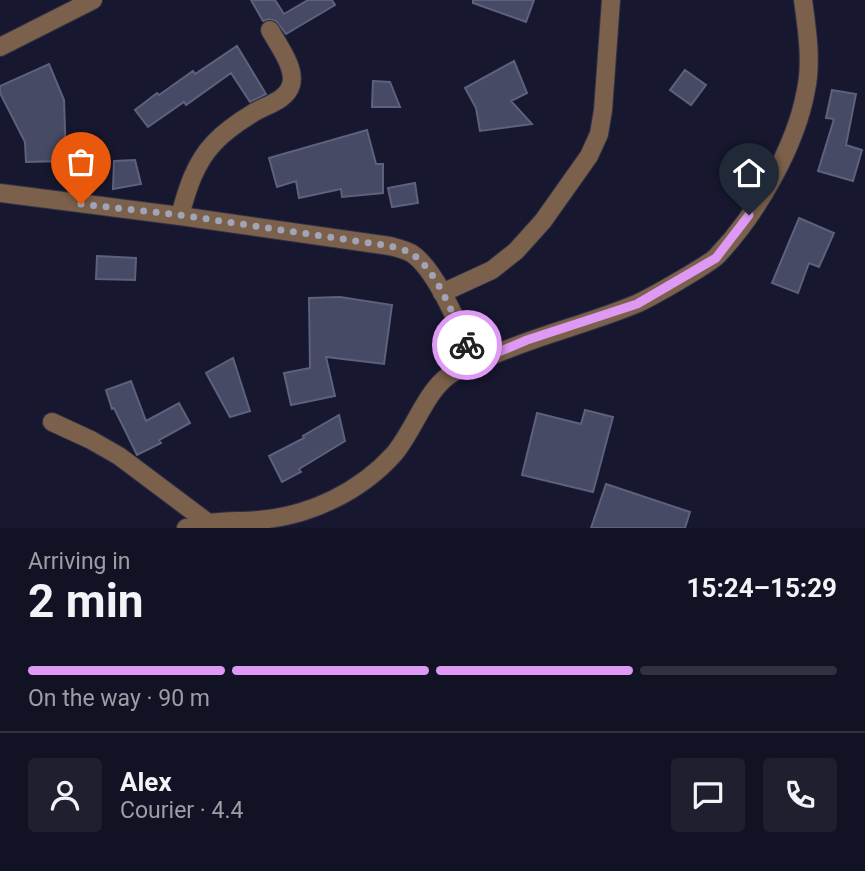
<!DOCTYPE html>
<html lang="en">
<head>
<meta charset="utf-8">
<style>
	body { margin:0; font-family:Roboto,sans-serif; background:#1e2030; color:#f1f3f6; height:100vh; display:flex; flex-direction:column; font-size:26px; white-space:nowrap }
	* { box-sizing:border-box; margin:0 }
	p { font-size:23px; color:#9c9ea6 }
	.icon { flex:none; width:38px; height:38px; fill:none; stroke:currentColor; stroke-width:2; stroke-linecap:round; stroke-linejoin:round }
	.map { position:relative; height:528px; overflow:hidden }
	.details { display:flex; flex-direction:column; background:#111223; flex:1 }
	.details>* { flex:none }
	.pin { position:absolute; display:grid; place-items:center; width:60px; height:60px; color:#fff; margin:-72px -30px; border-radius:50% 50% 50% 0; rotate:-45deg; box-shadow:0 0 7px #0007 }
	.pin .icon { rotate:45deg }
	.courier { position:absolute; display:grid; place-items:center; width:70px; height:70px; margin:-35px; border:5px solid #dd99f3; border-radius:50%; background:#fff; color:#222; box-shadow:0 2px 9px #0007 }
	.head em { font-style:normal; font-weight:700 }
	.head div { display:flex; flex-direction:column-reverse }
	.head { display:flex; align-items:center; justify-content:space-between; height:119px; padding:0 28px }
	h1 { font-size:46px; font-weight:700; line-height:52px }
	.bar { display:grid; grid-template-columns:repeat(4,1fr); gap:10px 7px; align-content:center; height:84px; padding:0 28px }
	.bar i { height:9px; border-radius:5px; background:#303241 }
	.bar .selected { background:#dd99f3 }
	.bar p { grid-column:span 4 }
	.line { display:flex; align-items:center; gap:18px; padding:0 28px; border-top:2px solid #303241 }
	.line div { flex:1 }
	.round { display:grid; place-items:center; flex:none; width:74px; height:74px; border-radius:7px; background:#1e2030 }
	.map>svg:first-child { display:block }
</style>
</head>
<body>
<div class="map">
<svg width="865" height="528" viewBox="0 0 865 528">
	<rect width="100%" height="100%" fill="#17182f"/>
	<path fill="#464a64" stroke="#5e617d" stroke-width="2" d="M251,0H275L284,14L308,0H332L335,5L286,34L276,21L269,19L263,21Z
		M473,0H534L526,22L473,3Z
		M237,46L266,94L250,102L231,73L186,105L184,102L148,127L135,110L157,93L159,95L193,71L195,74Z
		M514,61L527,93L511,101L532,124L480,131L476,108L465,88Z
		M49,64L64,100L66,161L26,162L25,142L0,93V86Z
		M685,70L706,85L691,105L670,90Z
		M373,81L390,82L400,107H372Z
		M832,90L856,94L846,145L862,150L853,181L818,171L834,119L826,118Z
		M367,130L376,164H383V193L342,197L341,189L299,198L296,181L277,187L269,158Z
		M135,160L141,184L113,189L114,161Z
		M415,183L418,203L392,207L388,188Z
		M799,218L834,233L819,267L809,263L798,293L772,283Z
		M97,256L136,258L135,280L96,279Z
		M340,297L392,305L384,364L326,357L335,396L291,405L284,373L310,368L309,298Z
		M233,358L250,411L230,417L206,373Z
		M131,381L146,421L179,403L190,423L159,440L161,443L137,455L114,408L112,409L106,390Z
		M585,410L613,417L593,492L522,475L537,413L581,424Z
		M339,415L345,441L299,469L301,472L282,482L269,456L304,438L303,436Z
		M606,484L690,512L685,528H591Z"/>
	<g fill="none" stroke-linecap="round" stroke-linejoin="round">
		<defs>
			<path id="minor" d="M0,47L93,0
				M0,193L180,216L390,246C397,248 405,250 411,253C437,269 462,334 475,362
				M180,216C187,189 195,163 214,143C225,131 240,121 253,113C266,105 286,101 291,85C296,68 278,45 270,30
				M442,293L492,270L516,251L543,221L589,156L599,134L603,110L611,0
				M52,422L91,440L119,456L207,522
				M186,528C210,520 234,522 259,520C309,516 360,492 394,454C413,432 425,393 448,376C460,367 477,362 491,356C538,335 588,324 636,304C650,298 708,265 717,256C757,214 796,146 806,90C812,61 807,29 803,0"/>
		</defs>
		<use href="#minor" stroke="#313248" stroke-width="20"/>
		<use href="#minor" stroke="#7b604b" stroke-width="18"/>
	</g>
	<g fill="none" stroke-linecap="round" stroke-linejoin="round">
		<path stroke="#a1a3b6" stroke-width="7" stroke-dasharray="0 12.6" d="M81,204L180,215L390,246C397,248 406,250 412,254C437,270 454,318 467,345"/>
		<path stroke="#dd99f3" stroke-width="9" d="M467,345L475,362L527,340L637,304L716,258L749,215"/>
	</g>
</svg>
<div class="pin" style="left:81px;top:204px;background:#ea580c"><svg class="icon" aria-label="bag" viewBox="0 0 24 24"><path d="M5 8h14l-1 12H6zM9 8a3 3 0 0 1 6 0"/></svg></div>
<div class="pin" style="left:749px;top:215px;background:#1f2937"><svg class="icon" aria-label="home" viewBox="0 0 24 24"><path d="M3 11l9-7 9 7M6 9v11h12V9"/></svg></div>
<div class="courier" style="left:467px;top:345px"><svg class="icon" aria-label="bike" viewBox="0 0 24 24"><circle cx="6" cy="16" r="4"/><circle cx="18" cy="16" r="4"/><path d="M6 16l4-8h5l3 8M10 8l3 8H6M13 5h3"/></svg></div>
</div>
<section class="details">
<div class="head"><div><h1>2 min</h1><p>Arriving in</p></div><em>15:24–15:29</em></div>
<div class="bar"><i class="selected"></i><i class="selected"></i><i class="selected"></i><i></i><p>On the way · 90 m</p></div>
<div class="line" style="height:126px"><a class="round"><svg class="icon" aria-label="person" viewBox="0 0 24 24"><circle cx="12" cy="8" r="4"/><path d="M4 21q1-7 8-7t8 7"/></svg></a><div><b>Alex</b><p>Courier · 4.4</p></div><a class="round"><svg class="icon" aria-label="chat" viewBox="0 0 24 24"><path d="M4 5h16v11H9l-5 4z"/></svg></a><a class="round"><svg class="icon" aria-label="phone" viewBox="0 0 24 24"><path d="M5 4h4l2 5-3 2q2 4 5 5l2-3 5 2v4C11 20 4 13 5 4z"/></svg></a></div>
</section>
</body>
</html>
